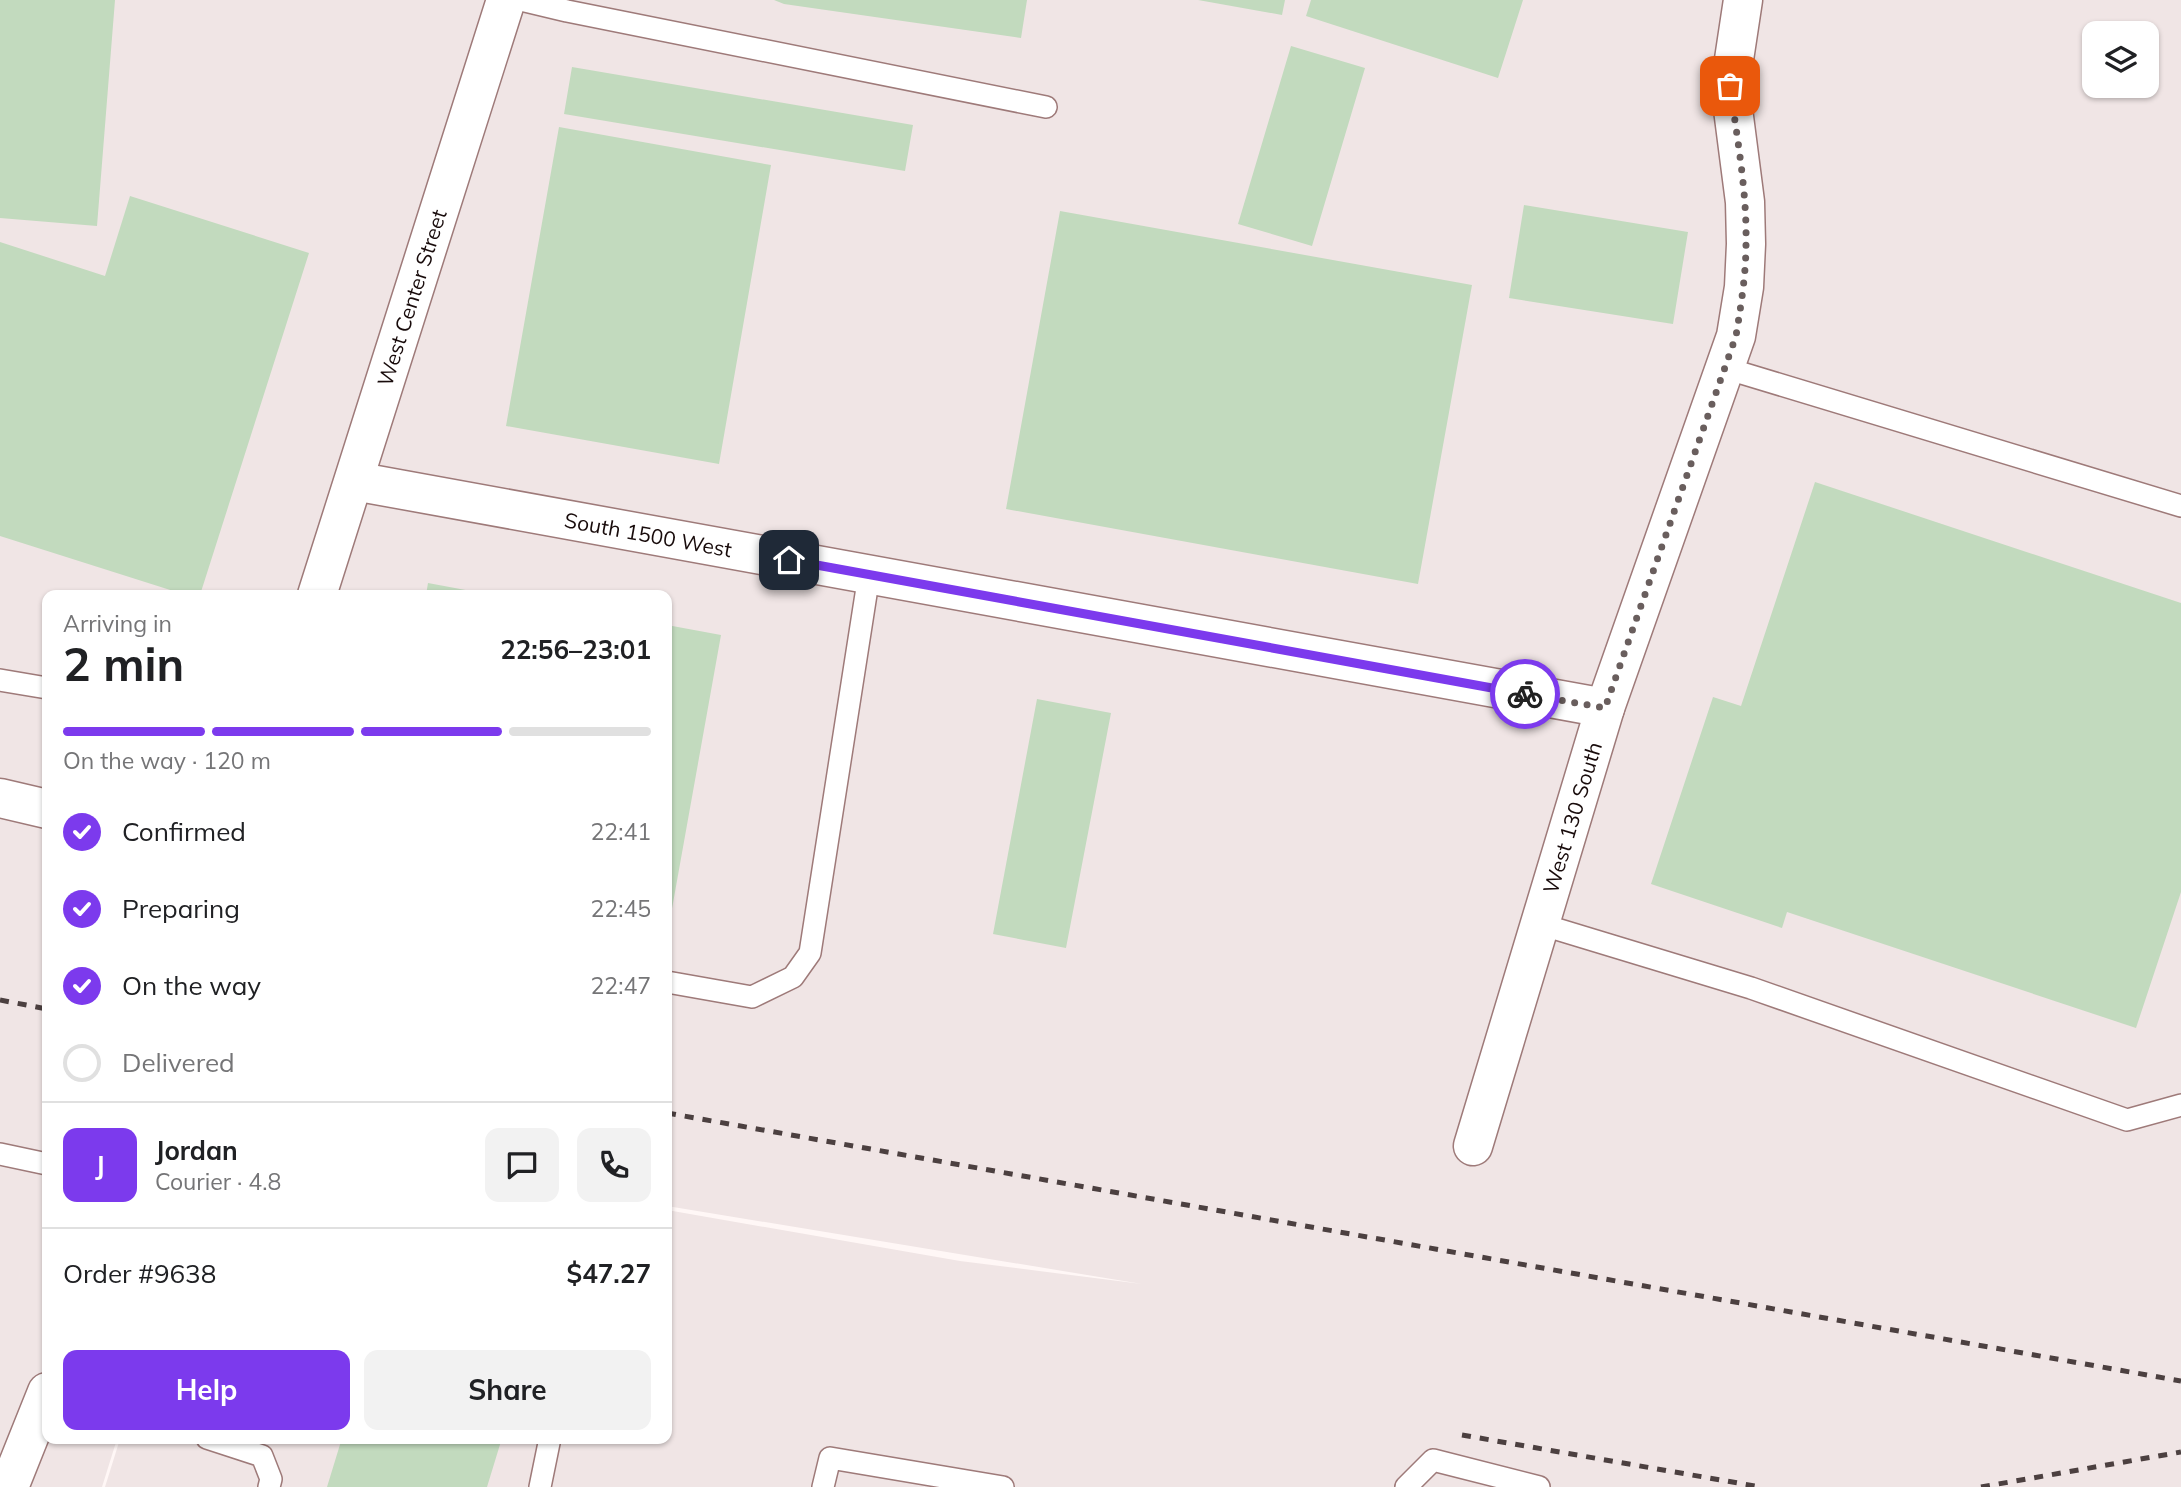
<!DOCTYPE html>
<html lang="en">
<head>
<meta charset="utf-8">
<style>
	body { margin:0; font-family:Mulish,sans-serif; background:#f2f2f2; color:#202124; height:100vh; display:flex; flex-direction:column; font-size:26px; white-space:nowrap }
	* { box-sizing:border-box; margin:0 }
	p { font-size:23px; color:#757577 }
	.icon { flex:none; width:38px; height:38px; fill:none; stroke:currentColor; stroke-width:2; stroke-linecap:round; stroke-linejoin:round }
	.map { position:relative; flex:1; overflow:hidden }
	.panel { position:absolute; left:42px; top:590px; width:630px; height:854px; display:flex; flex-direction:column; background:#fff; border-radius:14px; box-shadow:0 2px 5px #0004 }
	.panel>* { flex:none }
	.tools { position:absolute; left:2082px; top:21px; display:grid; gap:14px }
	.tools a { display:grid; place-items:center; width:77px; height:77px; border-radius:14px; background:#fff; box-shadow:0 2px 5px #0004; font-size:35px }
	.pin { position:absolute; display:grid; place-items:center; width:60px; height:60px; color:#fff; margin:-30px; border-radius:14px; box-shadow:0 4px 10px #0006 }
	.courier { position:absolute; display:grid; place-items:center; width:70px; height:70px; margin:-35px; border:5px solid #7c3aed; border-radius:50%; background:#fff; color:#222; box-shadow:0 2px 9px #0007 }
	.overview em { font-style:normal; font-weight:700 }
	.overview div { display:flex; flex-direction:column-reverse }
	.overview { display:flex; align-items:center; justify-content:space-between; height:119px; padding:0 21px }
	h1 { font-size:46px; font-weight:700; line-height:52px }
	.bar { display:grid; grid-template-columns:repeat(4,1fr); gap:10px 7px; align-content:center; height:84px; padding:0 21px }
	.bar i { height:9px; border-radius:5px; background:#e0e0e0 }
	.bar .on { background:#7c3aed }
	.bar p { grid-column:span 4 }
	.line { display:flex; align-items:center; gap:18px; padding:0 21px; border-top:2px solid #e0e0e0 }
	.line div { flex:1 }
	.round { display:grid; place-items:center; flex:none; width:74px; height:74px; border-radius:14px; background:#f2f2f2 }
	ol { padding:0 21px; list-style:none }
	li { display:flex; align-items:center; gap:21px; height:77px }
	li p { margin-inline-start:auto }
	li .icon { padding:7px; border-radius:50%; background:#7c3aed; color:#fff; stroke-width:4 }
	li:last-child { color:#757577 }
	li i { width:38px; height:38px; border:4px solid #e0e0e0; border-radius:50% }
	.action { display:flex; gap:14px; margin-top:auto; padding:14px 21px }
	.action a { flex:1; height:80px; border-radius:14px; background:#7c3aed; color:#fff; font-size:28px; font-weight:700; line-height:80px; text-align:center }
	.action a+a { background:#f2f2f2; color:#202124 }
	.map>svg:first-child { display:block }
</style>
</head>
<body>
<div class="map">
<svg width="2181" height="1487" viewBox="0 0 2181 1487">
	<rect width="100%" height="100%" fill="#fff7f6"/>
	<path fill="#f0e5e5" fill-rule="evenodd" d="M0,0H2181V1487H105L120,1439L667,1438V1210L960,1261L1142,1284L667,1206V595H47V1438L117,1439L102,1487H0ZM2095,33H2147V86H2095Z"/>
	<path fill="#c2dabe" d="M0,0H115L97,226L0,218Z
		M774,0H1027L1021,38L784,4Z
		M1198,0H1285L1282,15Z
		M1311,0H1523L1498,78L1306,16Z
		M1291,46L1365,68L1312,246L1238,224Z
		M572,67L913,125L905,171L564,114Z
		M559,127L771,165L719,464L506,426Z
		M130,196L309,253L200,595H186L0,536V242L105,276Z
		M1524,205L1688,232L1673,324L1509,298Z
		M1060,211L1472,285L1418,584L1006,509Z
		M1815,482L2181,603V892L2136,1028L1787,912L1782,928L1651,884L1713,697L1741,706Z
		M428,583L487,594V595H426Z
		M667,625L721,635L668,931H667Z
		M1037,699L1111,713L1066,948L993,934Z
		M342,1438H502L487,1487H327Z"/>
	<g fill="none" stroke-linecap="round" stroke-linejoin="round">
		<defs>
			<path id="lane" d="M521,0L567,11L1046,107
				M1725,368L2181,506
				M0,680L47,688
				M1540,924L1751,988L2127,1120L2181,1105
				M667,982L752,997L793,977L810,953L869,575
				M0,1154L47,1164
				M207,1438L262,1456L271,1479L269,1487
				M540,1487L550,1438
				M823,1487L830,1458L1003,1487
				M1406,1487L1433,1460L1539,1487"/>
			<g id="street">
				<path id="s1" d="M354,481L1605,708"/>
				<path d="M0,798L47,809"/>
				<path id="s2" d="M1473,1146L1605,708L1736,336L1744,287L1746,244L1745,202L1730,86L1743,0"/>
			</g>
			<g id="secondary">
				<path id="s3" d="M317,595L506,0"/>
				<path d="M9,1487L47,1392"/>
			</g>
		</defs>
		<use href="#lane" stroke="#9e7a79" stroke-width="24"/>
		<use href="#street" stroke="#9e7a79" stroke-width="41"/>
		<use href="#secondary" stroke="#9e7a79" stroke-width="41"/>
		<use href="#lane" stroke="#fff" stroke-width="21"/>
		<use href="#street" stroke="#fff" stroke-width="38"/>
		<use href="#secondary" stroke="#fff" stroke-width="38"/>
		<path stroke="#4c4040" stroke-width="5" stroke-dasharray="9 9" stroke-linecap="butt" d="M0,1000L47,1009
			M667,1113L2181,1381
			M1462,1435L1761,1487
			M1981,1487L2181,1452"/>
	</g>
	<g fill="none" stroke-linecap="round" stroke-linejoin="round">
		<path stroke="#695e5d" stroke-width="7" stroke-dasharray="0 12.6" d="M1525,694L1605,708L1736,336C1741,305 1746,275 1746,243C1747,191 1737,138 1730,86"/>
		<path stroke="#7c3aed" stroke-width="9" d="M789,560L1525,694"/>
	</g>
	<g text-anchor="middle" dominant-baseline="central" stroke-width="6" stroke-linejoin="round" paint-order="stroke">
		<g font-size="21" fill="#180b0b" stroke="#fff">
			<text stroke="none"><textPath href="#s3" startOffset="312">West Center Street</textPath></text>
			<text stroke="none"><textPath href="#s1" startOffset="299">South 1500 West</textPath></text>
			<text stroke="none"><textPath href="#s2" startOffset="343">West 130 South</textPath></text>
		</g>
	</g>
</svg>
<div class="tools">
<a><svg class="icon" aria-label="layers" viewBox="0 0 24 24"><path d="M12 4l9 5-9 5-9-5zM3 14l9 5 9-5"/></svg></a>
</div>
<div class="pin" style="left:1730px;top:86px;background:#ea580c"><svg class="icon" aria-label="bag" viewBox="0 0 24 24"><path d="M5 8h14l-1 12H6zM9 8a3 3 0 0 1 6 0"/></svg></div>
<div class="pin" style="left:789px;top:560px;background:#1f2937"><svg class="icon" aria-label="home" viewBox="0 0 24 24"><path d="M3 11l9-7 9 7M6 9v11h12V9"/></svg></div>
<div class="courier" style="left:1525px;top:694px"><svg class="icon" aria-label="bike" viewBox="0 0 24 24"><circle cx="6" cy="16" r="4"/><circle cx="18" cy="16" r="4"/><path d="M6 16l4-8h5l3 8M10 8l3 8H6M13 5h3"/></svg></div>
<section class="panel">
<div class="overview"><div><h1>2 min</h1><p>Arriving in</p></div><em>22:56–23:01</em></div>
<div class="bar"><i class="on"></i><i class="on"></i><i class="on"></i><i></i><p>On the way · 120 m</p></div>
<ol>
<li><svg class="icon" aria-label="check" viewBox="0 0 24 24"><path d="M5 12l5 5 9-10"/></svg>Confirmed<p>22:41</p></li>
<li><svg class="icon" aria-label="check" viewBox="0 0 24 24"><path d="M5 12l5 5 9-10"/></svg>Preparing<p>22:45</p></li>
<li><svg class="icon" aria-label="check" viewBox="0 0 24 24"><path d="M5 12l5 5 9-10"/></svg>On the way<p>22:47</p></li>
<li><i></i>Delivered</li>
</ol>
<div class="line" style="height:126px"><b class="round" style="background:#7c3aed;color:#fff">J</b><div><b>Jordan</b><p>Courier · 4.8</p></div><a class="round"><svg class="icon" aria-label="chat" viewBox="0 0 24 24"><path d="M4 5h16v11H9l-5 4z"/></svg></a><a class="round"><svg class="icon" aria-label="phone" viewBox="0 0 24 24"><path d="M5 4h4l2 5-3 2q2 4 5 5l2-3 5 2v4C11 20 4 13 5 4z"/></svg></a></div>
<div class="line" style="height:91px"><div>Order #9638</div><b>$47.27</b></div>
<div class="action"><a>Help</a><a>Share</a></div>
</section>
</div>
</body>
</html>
